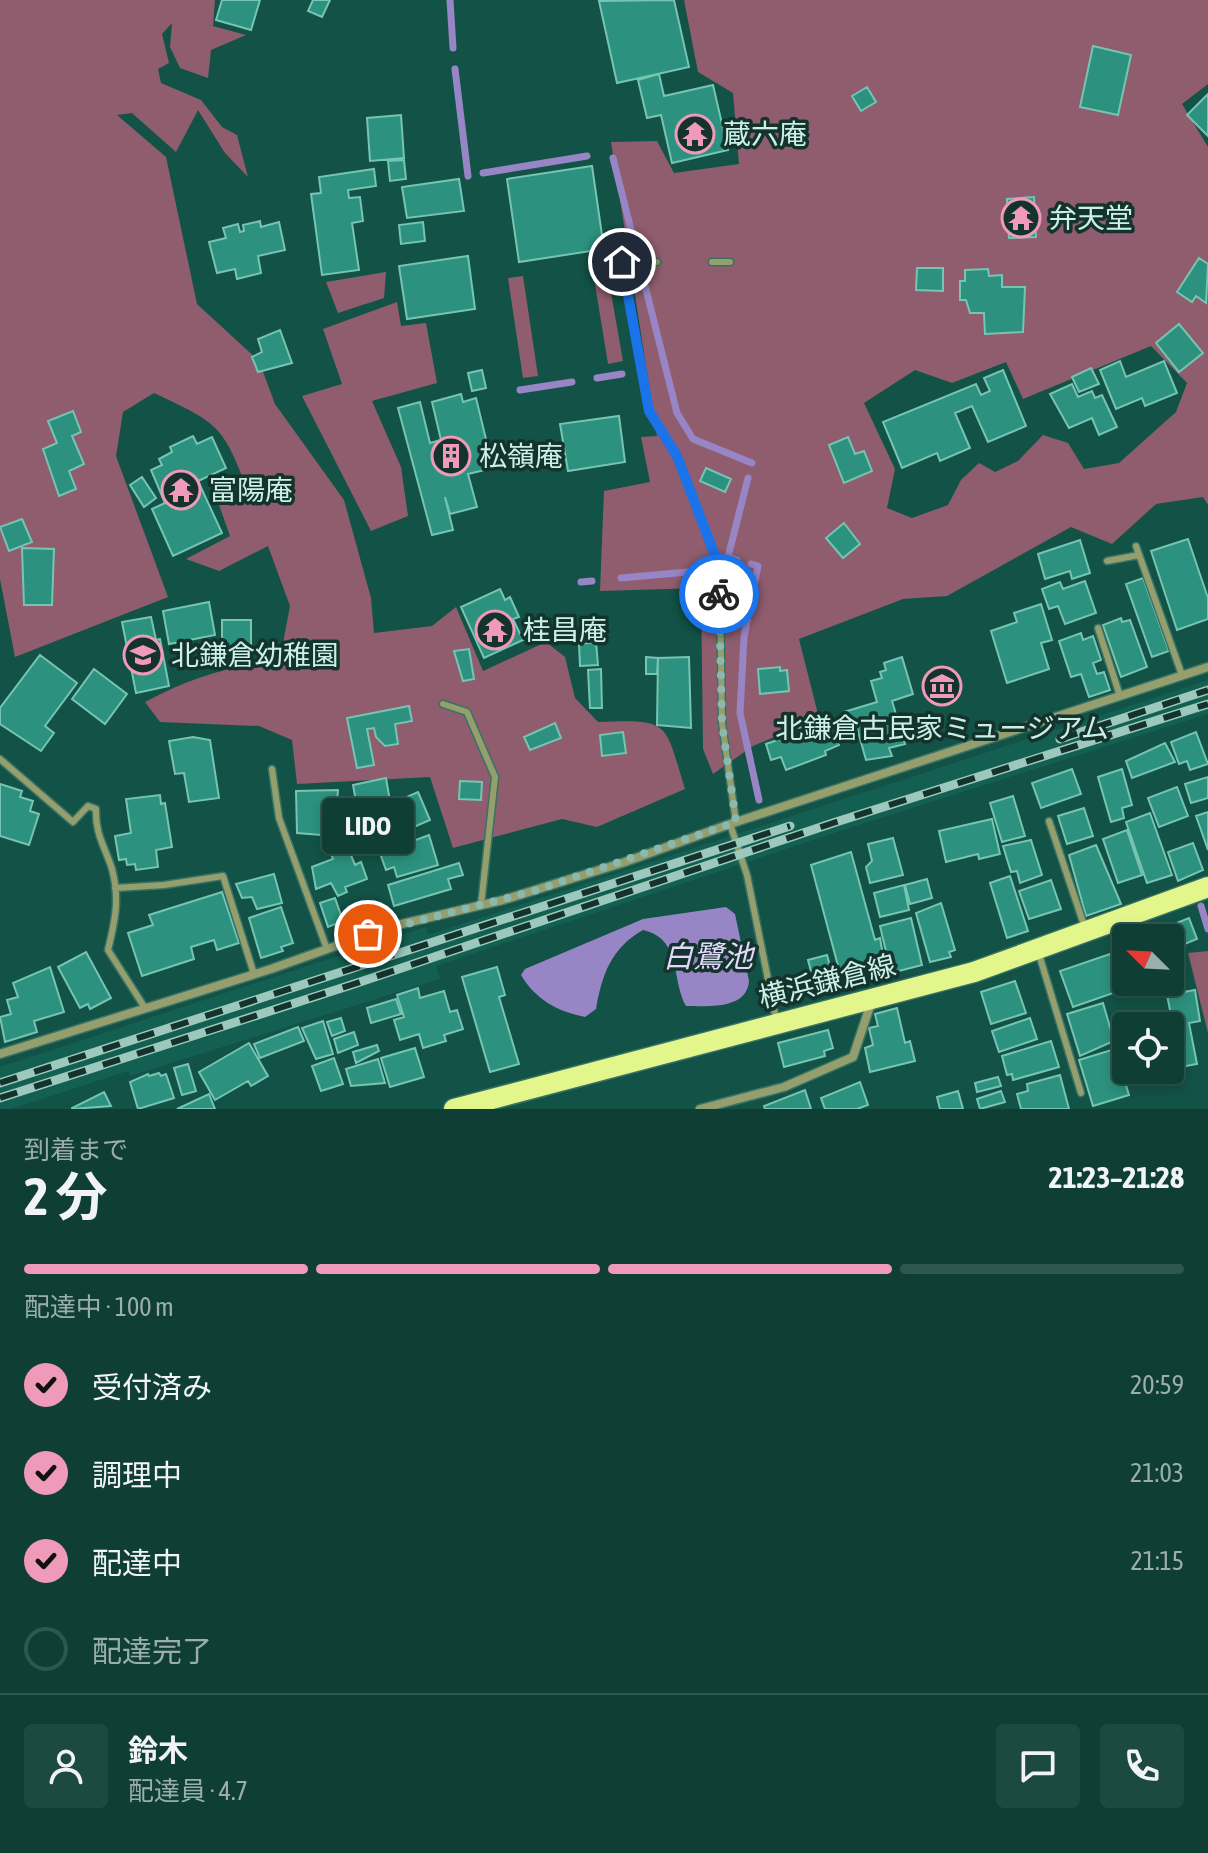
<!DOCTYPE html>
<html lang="ja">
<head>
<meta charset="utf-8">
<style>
	body { margin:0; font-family:"Asap Condensed","Noto Sans JP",sans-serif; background:#1c4940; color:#f1f3f6; height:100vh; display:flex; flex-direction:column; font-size:30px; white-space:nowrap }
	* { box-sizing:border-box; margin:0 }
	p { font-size:26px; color:#9baeac }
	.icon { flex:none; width:44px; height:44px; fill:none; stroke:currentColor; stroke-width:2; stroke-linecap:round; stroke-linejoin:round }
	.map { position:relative; height:1109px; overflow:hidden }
	.side { display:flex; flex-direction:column; background:#0e3e34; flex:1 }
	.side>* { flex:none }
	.needle { width:52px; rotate:294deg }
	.buttons { position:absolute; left:1112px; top:924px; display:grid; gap:16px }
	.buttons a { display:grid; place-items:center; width:72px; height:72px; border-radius:8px; background:#0e3e34; box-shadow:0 4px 12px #0003,0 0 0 2px #2e574f; font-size:40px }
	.pin { position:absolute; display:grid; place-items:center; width:68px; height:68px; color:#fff; margin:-34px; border:4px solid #fff; border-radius:50%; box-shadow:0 2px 8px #0007 }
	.courier { position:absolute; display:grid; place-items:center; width:80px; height:80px; margin:-40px; border:6px solid #1a73e8; border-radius:50%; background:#fff; color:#222; box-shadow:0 2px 10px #0007 }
	.bubble { position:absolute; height:56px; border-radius:8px; background:#0e3e34; box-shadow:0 4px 12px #0003,0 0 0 2px #2e574f; font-size:26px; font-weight:700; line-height:56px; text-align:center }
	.head em { font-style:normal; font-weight:700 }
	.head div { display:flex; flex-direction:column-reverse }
	.head { display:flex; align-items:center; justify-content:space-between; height:136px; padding:0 24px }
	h1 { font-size:52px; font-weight:700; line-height:60px }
	.bar { display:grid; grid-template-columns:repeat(4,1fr); gap:12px 8px; align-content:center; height:96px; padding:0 24px }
	.bar i { height:10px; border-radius:6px; background:#2e574f }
	.bar .selected { background:#ef9ab8 }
	.bar p { grid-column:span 4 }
	.line { display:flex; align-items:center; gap:20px; padding:0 24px; border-top:2px solid #2e574f }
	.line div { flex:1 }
	.round { display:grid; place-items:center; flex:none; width:84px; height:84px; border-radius:8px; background:#1c4940 }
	ol { padding:0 24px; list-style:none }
	li { display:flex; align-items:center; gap:24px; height:88px }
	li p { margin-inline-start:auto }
	li .icon { padding:8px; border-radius:50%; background:#ef9ab8; color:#111; stroke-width:4 }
	li:last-child { color:#9baeac }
	li i { width:44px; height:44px; border:4px solid #2e574f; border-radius:50% }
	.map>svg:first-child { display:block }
</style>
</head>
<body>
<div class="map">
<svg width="1208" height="1109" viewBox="0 0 1208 1109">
	<rect width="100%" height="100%" fill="#135246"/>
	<path fill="#135f51" d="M1208,680V714L840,831L436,966L440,979L130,1076L128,1071L11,1109H0V1067L426,927L428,935Z"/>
	<path fill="#8f5d6e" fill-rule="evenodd" d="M0,0H215L213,26L246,35L211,50L208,78L180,68L170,47L172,23L162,34L169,63L158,69L161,83L201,100L222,127L237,135L248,177L225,153L198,110L176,152L132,113L117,115L166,157L197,304L259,361L275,404L344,500L371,598L374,633L432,626L456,607L483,671L546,642L565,657L575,698L598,722C671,719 664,721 685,789L597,827L562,819L453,848L430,777L297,784L292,740L259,726L160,722L145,702C189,678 231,666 280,659L290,606L268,546L219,571L186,559L230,536L218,502L249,494C223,425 220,424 154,393L123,412L116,456L168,597L15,657L0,579Z
		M684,0H1208V84L1182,104L1208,147V505L1203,497L1156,504L1112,544L1071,527L947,596L903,599L799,639L819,718L753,746L713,774L703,749L701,588L600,591L604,491L650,482L641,437L657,436L611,142L657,141L674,173L739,164L733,93L698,72ZM1151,346L1187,383L1176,412L1119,463L1084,469L1068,443L1043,435L1018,461L995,472L979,463L961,480L948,505L912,518L887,508L895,469L864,403L915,370L952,383L1006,362L1023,399Z
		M607,270L623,361L608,364L593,272Z
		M386,272L384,298L338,313L326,282Z
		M523,276L538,376L523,378L508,278Z
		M397,302L401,326L426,323L437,383L372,401L401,467L408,516L371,531L302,396L342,384L323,329Z
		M1208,951V1033L1188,953Z"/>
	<path fill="#9885c5" d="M726,907L735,914L749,981C747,1010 707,1006 686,1006C671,978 682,939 643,930C611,948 602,975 596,1009L585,1017C557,1011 536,1000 521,975L525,969L643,919Z"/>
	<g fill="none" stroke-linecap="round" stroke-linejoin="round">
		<path stroke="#9885c5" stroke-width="7" d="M450,0L453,48
			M455,69L468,176
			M613,158L677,413L693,439L752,463
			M483,173L587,156
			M597,378L622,374
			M520,390L572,382
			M737,560L728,557L748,478
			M751,564L758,566L744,637L740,713L759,800
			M621,578L699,571
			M581,582L592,581
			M1201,906L1208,929"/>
	</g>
	<path fill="#2c917e" stroke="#76c4b2" stroke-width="2" d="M222,0H260L251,30L216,20Z
		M313,0H330L322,17L308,11Z
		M674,0L689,67L617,83L599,1Z
		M1093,46L1131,55L1118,115L1080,107Z
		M659,74L664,96L713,85L728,150L672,163L661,115L647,118L638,80Z
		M867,87L876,102L861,111L852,96Z
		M1208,94V136L1187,115Z
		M401,115L404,158L370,161L367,118Z
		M404,160L406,179L390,181L388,161Z
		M592,166L604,249L519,262L507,179Z
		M374,169L376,186L348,190L349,198L360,197L363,221L352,223L359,270L322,275L311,194L321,193L319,177Z
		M459,179L464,211L407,218L402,187Z
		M1034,197L1036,237L1009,238L1007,199Z
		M260,221L261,227L279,222L285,250L258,256L261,273L237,279L235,269L217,273L209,242L226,238L223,228L238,224L240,232L244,231L243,225Z
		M423,222L425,241L401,244L399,225Z
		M468,256L475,309L407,319L399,266Z
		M1199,258L1208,264L1206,303L1196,296L1192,302L1177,292Z
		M917,268H943V291L916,290Z
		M988,269L989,276L1002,275V287H1025L1023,332L985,334L984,313H970L966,300H960V281H965V270Z
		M1179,324L1203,353L1179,372L1156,343Z
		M280,330L292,363L258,372L252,357L262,352L258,339Z
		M1120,361L1126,377L1164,361L1177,393L1145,406L1142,398L1116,409L1100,370Z
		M1091,368L1099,384L1079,392L1072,377Z
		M482,370L486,388L472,391L468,373Z
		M1003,370L1026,426L988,442L972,406L955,413L970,448L940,461L937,453L902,468L883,422L976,384L981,395L990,391L984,378Z
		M1072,384L1078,397L1092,391L1095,398L1102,395L1117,427L1099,435L1092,418L1069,428L1050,394Z
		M461,394L463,402L476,398L493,468L468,474L477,507L450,514L445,497L453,530L432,535L398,408L420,402L430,443L441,440L432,402Z
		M73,411L81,432L72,436L84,464L69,471L76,489L59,496L43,449L57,443L48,421Z
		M619,416L625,462L568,471L560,424Z
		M193,436L197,444L212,437L226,468L198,481L222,533L173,556L152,509L165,503L151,470L162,465L159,459L172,452L170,447Z
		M848,437L855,454L864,451L872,471L844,483L829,445Z
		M706,468L731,479L725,492L700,481Z
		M142,477L156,498L144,507L130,485Z
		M22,519L32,542L9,551L0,527Z
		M844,523L860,544L843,558L826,538Z
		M1188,539L1208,598V619L1177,630L1151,551Z
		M1080,540L1090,573L1072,579L1070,571L1045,579L1038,554Z
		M22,548L54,549L52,605H24Z
		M1143,578L1169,651L1152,657L1126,584Z
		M1085,581L1096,613L1065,624L1058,606L1049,609L1042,589L1060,582L1063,589Z
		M500,589L505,600L510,597L519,617L513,619L523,640L484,658L461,607Z
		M209,602L215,635L169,644L163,611Z
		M1041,604L1052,640L1041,643L1049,669L1007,683L991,631L1017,622L1014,613Z
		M151,617L156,640L160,639L169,686L136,693L122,622Z
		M1121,618L1122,622L1130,620L1147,667L1121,677L1103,625Z
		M222,620H251V648H222Z
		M1081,633L1083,640L1093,636L1101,660L1093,663L1097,674L1104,672L1110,690L1089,697L1081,674L1071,677L1059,641Z
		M596,642L598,665L580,666L579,644Z
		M469,649L474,679L463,681L454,651Z
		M40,655L77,683L45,726L54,733L41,751L0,724V708Z
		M646,657L658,658L657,674H646Z
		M689,657L691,728L657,725L658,658Z
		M902,657L913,694L892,701L905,744L889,748L892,756L866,760L857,728L849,730L844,712L877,702L871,681L882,678L880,672L886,670L884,663Z
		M780,667V671L787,670L789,691L760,694L758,669Z
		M94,669L127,694L105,724L72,699Z
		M601,669L602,708H590L588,670Z
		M409,706L412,721L395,724L398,744L385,746L376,737L374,728L367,729L374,765L357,768L347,718Z
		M828,714L839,745L825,751L826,755L786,770L781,757L771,760L766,744L792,735L794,741L803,738L799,728Z
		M555,723L561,738L530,750L524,737Z
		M623,732L626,753L602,756L600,735Z
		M1196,732L1208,764L1190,770L1187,761L1179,764L1171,742Z
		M193,737L210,740L219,798L189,802L184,773L175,774L169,741Z
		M1165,743L1175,762L1132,778L1126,761Z
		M1072,769L1081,794L1041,808L1032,783Z
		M1122,769L1132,805L1122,808L1124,818L1111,822L1098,777Z
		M1208,777V798L1191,803L1185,784Z
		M386,778L390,801L357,807L353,785Z
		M460,781L482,782L481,800L459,799Z
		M0,784L22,791L20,797L33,801L30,811L39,814L29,845L0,836Z
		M1177,787L1188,816L1159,827L1148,798Z
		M338,790L334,836L297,833L296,791Z
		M418,792L430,820L375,844L363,816Z
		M160,795L161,804L165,803L172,847L156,850L158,867L136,870L135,864L127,865L126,859L119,860L115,836L131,833L126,799Z
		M1013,796L1025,836L1002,842L990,803Z
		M1084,808L1093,836L1067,844L1058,816Z
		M1208,812V850L1196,816Z
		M1150,813L1172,875L1147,883L1126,822Z
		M992,819L1000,854L979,859L978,854L946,862L939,831Z
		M1127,830L1142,875L1118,883L1103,839Z
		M429,835L438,865L397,877L394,867L386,870L380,853Z
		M893,838L903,875L870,883L866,867L872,861L868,844Z
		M1031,840L1042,875L1020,883L1017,871L1011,872L1003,846Z
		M1193,843L1203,870L1178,881L1168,852Z
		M1096,845L1121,904L1086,916L1069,855Z
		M348,848L355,865L361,862L367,879L345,887L347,892L338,896L331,883L316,889L312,867L333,859L331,854Z
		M851,852L875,940L880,938L885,967L841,977L811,865Z
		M459,863L463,875L448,879L451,889L394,906L388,885Z
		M274,874L282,903L257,909L252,897L242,898L236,884Z
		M1010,876L1028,931L1007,938L990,883Z
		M927,879L932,898L910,904L905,885Z
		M1051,880L1061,909L1029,919L1019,891Z
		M904,885L909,910L880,917L874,893Z
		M222,892L239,943L217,950L214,940L191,947L194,959L142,976L128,933L153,925L149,915Z
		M335,898L343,921L328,927L320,903Z
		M941,903L955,950L949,952L951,957L930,962L916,913Z
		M281,907L293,943L281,947L283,951L261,958L249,918Z
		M911,918L922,965L891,973L880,926Z
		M1189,918L1197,939L1170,950V938H1162L1159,930Z
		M86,952L111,998L90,1009L88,1004L80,1008L58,967Z
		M1110,954L1122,990L1073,1007L1060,971Z
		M827,955L832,974L813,979L808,960Z
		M50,967L64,1012L34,1021L37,1032L5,1042L0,1017L11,1014L7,1000L18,997L13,983Z
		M497,967L505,995L499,997L519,1064L490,1072L462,977Z
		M1015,981L1026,1013L991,1024L981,992Z
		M418,988L420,998L444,991L450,1012L457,1010L463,1029L444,1035L446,1041L423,1048L419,1034L400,1040L394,1020L404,1017L397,995Z
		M1195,990L1200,1021L1189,1023L1197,1064L1170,1069V1026L1154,1023L1172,1020L1167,995Z
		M396,999L401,1014L371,1023L367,1008Z
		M1103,1003L1114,1041L1080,1056L1067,1014Z
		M897,1008L905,1043L910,1041L915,1061L870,1072L865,1048L873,1045L869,1028L878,1026L875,1014Z
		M341,1018L345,1031L332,1036L327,1022Z
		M1030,1018L1037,1039L999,1052L992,1031Z
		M323,1021L333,1054L316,1059L302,1028Z
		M298,1027L304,1041L260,1058L254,1044Z
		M828,1030L833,1048L824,1051L825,1056L784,1067L778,1043Z
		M354,1032L358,1045L338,1053L334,1039Z
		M1051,1041L1059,1067L1013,1080L1012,1074L1007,1075L1002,1056Z
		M249,1043L268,1076L251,1086L248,1081L215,1100L199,1072Z
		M377,1045L379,1051L356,1063L353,1052Z
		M415,1048L424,1077L390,1087L381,1058Z
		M1115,1049L1129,1095L1093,1106L1079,1060Z
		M334,1058L343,1084L321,1091L312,1066Z
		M378,1059L385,1083L351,1086L346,1069Z
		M188,1064L196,1091L182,1095L174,1068Z
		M159,1073L161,1076L166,1074L174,1098L138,1109L130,1082L148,1074L149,1076Z
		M1060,1075L1069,1109H1021L1017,1094L1028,1091L1027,1084Z
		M998,1077L1001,1086L977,1092L975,1083Z
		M860,1082L868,1105L857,1109H825L821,1098Z
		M805,1090L811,1109H765L764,1106Z
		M958,1091L963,1109H940L937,1097Z
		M1001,1091L1005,1102L980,1109L977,1099Z
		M104,1092L111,1106L72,1109V1108Z
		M209,1094L215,1109H177Z"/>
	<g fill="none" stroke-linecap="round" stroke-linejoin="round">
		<defs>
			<path id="lane" d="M657,262H622L649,411L677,456L714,553L720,596L722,723L736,822
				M712,262H730
				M1136,546L1182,675
				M1107,561L1139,555
				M1098,628L1120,696
				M443,704L467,712L495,777L481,905
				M0,759L73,822L88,806L96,809C95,834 105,847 112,869C120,899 115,921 108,950L145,1008
				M272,769L279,818L327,949
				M1049,821L1085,928
				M730,824L747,875L776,1019
				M115,888L164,885L223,876L254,974
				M1038,951L1081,1093"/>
			<path id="street" d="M0,1054L271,969L389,927L503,900L625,862L730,824L1208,667
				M700,1109L784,1087L853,1057L871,1003"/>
			<path id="primary" d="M454,1109L974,972L1208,887"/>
		</defs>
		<use href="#lane" stroke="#387266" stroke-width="9"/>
		<use href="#street" stroke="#387266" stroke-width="11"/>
		<use href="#primary" stroke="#387266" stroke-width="23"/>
		<use href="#lane" stroke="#959f6d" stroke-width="6"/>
		<use href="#street" stroke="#959f6d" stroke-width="8"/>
		<use href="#primary" stroke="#e3f68c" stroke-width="20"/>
		<defs>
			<path id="rail" d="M1060,739L1208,690
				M0,1083L790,826
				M0,1098L351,985L836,822L1208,704"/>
		</defs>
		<use href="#rail" stroke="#9cc8be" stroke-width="9"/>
		<use href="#rail" stroke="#13332c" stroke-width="6" stroke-dasharray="18" stroke-linecap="butt"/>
	</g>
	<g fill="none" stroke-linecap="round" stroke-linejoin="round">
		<path stroke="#8bb9af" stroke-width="8" stroke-dasharray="0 14.4" d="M368,934L534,891L736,822L722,723L719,594"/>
		<path stroke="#1a73e8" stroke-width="10" d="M622,262L649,411L677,456L714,553L719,594"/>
	</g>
	<defs>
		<symbol id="temple-ring" viewBox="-11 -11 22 22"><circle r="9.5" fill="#13332c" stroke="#ef9ab8" stroke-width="1.5"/><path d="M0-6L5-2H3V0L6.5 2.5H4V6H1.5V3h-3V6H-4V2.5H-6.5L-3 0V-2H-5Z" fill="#ef9ab8"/></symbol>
		<symbol id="building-ring" viewBox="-11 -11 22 22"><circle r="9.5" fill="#13332c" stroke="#ef9ab8" stroke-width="1.5"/><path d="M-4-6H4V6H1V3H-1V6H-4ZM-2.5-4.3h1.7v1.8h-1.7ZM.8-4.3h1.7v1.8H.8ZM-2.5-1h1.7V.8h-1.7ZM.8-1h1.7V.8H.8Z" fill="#ef9ab8"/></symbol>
		<symbol id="school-ring" viewBox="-11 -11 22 22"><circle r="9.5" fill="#13332c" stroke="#ef9ab8" stroke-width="1.5"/><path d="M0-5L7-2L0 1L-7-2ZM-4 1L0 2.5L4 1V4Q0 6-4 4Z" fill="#ef9ab8"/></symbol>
		<symbol id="museum-ring" viewBox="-11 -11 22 22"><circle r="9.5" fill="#13332c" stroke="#ef9ab8" stroke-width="1.5"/><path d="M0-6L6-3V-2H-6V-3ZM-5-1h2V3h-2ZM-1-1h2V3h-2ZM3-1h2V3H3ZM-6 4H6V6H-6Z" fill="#ef9ab8"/></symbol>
	</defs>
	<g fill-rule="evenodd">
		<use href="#temple-ring" x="673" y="112" width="44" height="44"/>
		<use href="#temple-ring" x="999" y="196" width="44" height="44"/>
		<use href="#building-ring" x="429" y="434" width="44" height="44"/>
		<use href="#temple-ring" x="159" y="468" width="44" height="44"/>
		<use href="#temple-ring" x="473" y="608" width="44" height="44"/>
		<use href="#school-ring" x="121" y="633" width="44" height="44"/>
		<use href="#museum-ring" x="920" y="664" width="44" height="44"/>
	</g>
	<g text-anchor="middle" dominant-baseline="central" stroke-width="7" stroke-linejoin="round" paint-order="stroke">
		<g font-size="28" fill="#cbf1e7" stroke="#13332c" text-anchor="start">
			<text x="723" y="134">蔵六庵</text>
			<text x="1049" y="218">弁天堂</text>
			<text x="479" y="456">松嶺庵</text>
			<text x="209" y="490">富陽庵</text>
			<text x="523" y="630">桂昌庵</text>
			<text x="171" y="655">北鎌倉幼稚園</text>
			<text x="942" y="728" text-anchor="middle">北鎌倉古民家ミュージアム</text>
		</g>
		<g font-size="28" fill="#cbf1e7" stroke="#13332c">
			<text transform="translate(827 981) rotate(-14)">横浜鎌倉線</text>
		</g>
		<g font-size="30" font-style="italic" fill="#e1d8fc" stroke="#13332c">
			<text x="708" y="956">白鷺池</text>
		</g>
	</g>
</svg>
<div class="buttons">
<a><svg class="needle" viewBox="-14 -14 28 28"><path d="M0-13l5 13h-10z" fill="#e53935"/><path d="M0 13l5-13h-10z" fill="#9baeac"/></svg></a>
<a><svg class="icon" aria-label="locate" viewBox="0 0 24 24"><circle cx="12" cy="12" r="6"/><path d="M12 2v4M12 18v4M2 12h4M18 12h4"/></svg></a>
</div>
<div class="pin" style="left:368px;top:934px;background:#ea580c"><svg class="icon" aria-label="bag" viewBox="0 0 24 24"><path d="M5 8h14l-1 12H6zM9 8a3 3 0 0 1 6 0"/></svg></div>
<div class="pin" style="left:622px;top:262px;background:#1f2937"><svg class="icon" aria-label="home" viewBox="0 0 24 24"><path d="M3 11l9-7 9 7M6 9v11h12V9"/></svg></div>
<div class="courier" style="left:719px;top:594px"><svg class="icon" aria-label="bike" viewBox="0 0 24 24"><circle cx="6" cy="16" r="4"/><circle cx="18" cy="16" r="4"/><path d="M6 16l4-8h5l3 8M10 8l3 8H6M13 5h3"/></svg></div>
<div class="bubble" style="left:322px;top:798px;width:92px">LIDO</div>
</div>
<section class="side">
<div class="head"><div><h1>2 分</h1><p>到着まで</p></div><em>21:23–21:28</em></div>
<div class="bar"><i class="selected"></i><i class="selected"></i><i class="selected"></i><i></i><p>配達中 · 100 m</p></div>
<ol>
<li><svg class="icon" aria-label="check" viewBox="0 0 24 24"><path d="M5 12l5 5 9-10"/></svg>受付済み<p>20:59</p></li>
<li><svg class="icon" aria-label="check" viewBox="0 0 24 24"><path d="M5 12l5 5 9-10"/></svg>調理中<p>21:03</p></li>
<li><svg class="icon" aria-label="check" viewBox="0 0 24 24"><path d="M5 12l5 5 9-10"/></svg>配達中<p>21:15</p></li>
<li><i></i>配達完了</li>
</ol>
<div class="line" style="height:144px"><a class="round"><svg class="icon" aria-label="person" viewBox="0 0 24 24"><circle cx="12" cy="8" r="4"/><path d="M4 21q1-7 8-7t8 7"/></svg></a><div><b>鈴木</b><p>配達員 · 4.7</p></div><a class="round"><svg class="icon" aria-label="chat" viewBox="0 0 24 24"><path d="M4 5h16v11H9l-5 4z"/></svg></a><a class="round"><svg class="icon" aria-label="phone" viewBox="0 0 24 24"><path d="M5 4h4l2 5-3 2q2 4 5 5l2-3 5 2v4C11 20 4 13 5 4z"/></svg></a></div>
</section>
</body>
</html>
